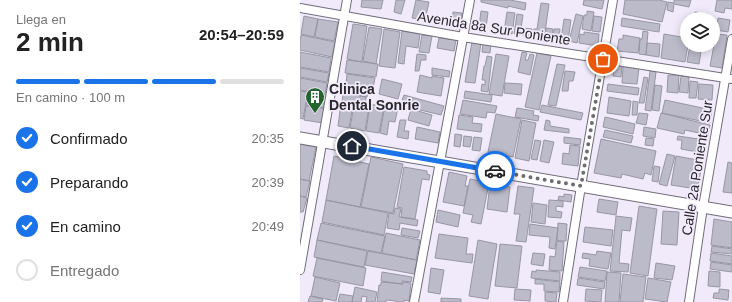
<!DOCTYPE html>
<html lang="es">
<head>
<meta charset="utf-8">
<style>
	body { margin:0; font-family:Arial,sans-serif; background:#f2f2f2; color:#222; height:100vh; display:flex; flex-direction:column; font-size:15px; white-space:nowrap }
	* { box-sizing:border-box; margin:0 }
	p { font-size:13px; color:#767676 }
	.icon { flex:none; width:22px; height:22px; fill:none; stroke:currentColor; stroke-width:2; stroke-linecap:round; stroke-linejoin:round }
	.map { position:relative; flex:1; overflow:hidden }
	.side { display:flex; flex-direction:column; background:#fff; width:300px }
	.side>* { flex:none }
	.controls { position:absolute; left:380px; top:12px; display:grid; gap:8px }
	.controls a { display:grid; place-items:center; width:40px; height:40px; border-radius:50%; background:#fff; box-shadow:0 2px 10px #0003; font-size:20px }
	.pin { position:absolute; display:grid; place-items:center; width:34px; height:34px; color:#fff; margin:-17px; border:2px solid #fff; border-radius:50%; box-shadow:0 1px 4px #0007 }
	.courier { position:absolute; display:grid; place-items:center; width:40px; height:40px; margin:-20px; border:3px solid #1a73e8; border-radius:50%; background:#fff; color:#222; box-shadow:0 1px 5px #0007 }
	.headline em { font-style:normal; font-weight:600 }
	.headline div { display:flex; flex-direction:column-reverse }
	.headline { display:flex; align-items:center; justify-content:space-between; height:68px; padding:0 16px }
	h1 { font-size:26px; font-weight:600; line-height:30px }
	.bar { display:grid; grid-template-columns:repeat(4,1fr); gap:6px 4px; align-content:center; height:48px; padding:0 16px }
	.bar i { height:5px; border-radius:3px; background:#e0e0e0 }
	.bar .on { background:#1a73e8 }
	.bar p { grid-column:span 4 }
	ol { padding:0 16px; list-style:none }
	li { display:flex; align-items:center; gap:12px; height:44px }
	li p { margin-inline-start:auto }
	li .icon { padding:4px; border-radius:50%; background:#1a73e8; color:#fff; stroke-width:4 }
	li:last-child { color:#767676 }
	li i { width:22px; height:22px; border:2px solid #e0e0e0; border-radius:50% }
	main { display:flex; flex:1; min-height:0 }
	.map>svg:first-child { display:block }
</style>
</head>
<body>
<main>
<section class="side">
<div class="headline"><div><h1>2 min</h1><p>Llega en</p></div><em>20:54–20:59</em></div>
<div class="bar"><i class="on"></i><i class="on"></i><i class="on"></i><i></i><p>En camino · 100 m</p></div>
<ol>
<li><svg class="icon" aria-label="check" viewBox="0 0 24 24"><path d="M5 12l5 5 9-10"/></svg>Confirmado<p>20:35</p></li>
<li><svg class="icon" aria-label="check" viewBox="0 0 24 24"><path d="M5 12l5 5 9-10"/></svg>Preparando<p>20:39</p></li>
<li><svg class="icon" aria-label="check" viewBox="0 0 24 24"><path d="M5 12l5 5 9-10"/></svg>En camino<p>20:49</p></li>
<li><i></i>Entregado</li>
</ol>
</section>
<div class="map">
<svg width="432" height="302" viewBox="0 0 432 302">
	<rect width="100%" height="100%" fill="#f0eafa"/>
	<path fill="#bcbbca" stroke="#9896a5" d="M62,0H83L81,9L61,7Z
		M96,0H105L101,14L94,12Z
		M116,0L129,2L125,20L112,18Z
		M181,0H210L226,3L225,10L208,6V8L181,2Z
		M284,0H304L302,9L283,5Z
		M325,0H359L367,2L362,22L323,14Z
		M374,0H391L389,7L374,4L373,12L367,10L368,2L374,3Z
		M417,0H432V9L425,8L424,13L415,11Z
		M241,3L249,4L244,39L233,37L234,29H237Z
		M181,11L188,12L186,28L179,27Z
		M287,11L294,12L291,31L282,29L284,15H287Z
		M153,12L162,13L161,23L152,22Z
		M207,12L215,13L212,34L204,32Z
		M395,12L408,14L407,19H394Z
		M217,14L223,15L220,35L214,34Z
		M276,14L283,16L277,43L269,41Z
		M4,16L18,19L14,37L1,34Z
		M294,16L302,17L300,32L292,31Z
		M322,18L360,24L359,32L321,26Z
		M418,18L430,20L428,32L416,30Z
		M18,19L38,22L34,41L15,37Z
		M264,19L271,20L268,41L261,40Z
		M53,24L67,26L62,62L47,59Z
		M69,27L82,29L76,64L63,61Z
		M223,28L232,29L231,36L222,35Z
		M246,28L253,29L252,39L245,38Z
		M84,29L100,32L95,68L79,66Z
		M254,29H260L259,40H253Z
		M102,31L120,34L118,48L106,46L104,64L98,63Z
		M343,31L348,32L346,55L339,54L340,39H342Z
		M284,32L299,34L298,46L279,43L280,34L284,35Z
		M364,34L387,38V45H388L385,62L361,58Z
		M416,34L427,35L422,68L410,66Z
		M1,35L35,42L32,57L0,50V41Z
		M122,35L132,36L129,53L119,52Z
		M323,35L340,38L338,53L317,51L319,39H323Z
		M139,38L156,40L154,51L137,48Z
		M172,42L181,43L175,83L165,82Z
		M347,43L360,44L359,57L346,55Z
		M183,44H191L190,53L182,52Z
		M390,45H402L399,64L387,62Z
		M0,52L31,58L29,72L0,67Z
		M222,52L227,53L225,60H228L230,54L234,55L230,75L218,72Z
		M237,53L251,56L239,110L225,107Z
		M117,54L126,55V60H121L119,71H115Z
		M196,54L209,56L202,96L189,94Z
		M187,56L192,57L188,92L181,91L182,84L185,85V80H182L184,66H185Z
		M47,60L78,64L76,77L45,73Z
		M257,64L265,65L256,106L248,105Z
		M314,64L322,65L321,77L313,76Z
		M323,66L339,68L337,84L322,83Z
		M0,68L29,73L27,82L0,77Z
		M132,68L150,71L149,77L132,75Z
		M265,71L275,72L273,81H269L268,91H262Z
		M350,71L356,72L351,111L345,110Z
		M47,74L75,78L73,88L46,84Z
		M120,75L132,78V76L144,78L141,96L117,92Z
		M368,75H379L378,93L367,92Z
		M381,76L389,77L388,93L379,92Z
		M344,77L348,78L344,103H339Z
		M0,78L27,83L25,94L0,90Z
		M82,79L102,84L98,99L79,94Z
		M390,81L398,82L396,98H389Z
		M205,83L222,84L221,95L204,93Z
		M45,84L69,88L67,97L44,93Z
		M308,84L339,88L338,95L307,91Z
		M399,84L413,85L412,100L398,99Z
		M355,85L362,86L359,111L352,110Z
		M0,91L8,92L3,119L0,118Z
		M165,91L192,95L191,102L164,98Z
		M9,92L28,95L26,108L6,105Z
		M43,93L66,97L65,106L42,103Z
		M104,95L144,106L141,115L112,108L113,103L102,100Z
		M309,97L331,101L329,116L307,113Z
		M163,100L197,106L195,113L187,112L186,118L160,114Z
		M365,100L412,110L410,123L362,113Z
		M333,101L338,102L337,115H332Z
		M41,103L53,105L49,128L38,126Z
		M70,104L84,107L79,133L66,131Z
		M54,105L69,107L65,131L50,128Z
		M85,105L98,107L95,122L89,121L87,135L80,133Z
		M242,105L283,113L281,120L240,112Z
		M6,106L26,109L23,123L4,120Z
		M217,108L234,111L233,115L239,116L238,121L215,117Z
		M111,109L132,115L129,126L108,120Z
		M339,113L348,114L346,125L336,123Z
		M361,113L410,125L408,135L385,130L384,134L357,128Z
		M196,114L221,119L213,157L188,152Z
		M159,115L173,117L172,123L182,124L181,132L157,129Z
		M305,117L335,124L333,134L303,127Z
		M100,120H106L104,131H109L108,139L97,137Z
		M222,120L236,123L229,161L215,158Z
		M246,120L250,121V126L269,129V133L244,130Z
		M117,127L140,132L138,143L115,139Z
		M344,127L356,129L355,138L343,136Z
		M305,130L333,136L331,143L303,137Z
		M155,134L162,135L160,147L154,146Z
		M164,136L172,137L170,147L163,146Z
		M378,136L405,140L403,153L381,149L382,140H377Z
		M174,137L182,138L180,151L172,150Z
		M264,137L281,139L280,145L264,143Z
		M346,138L354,139L353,146L345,145Z
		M301,139L356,151L351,175L345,173L343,179L322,174L321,178L294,173Z
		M235,140L241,141L237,160L231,159Z
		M244,140L254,142L249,163L240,161Z
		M0,144L16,147L9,181L0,179Z
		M270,145L280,146L278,166L262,164L263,153L269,154Z
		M367,154L375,156L367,186L359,184Z
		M34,156L69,164L60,207L26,200Z
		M376,156L403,161L397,189L371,185Z
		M71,157L103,164L93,213L61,207Z
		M428,162L432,163V193L423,192Z
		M354,166L360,167L358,182L352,181Z
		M104,167L127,171V174L130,175L129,180L122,179L115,219L101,217L102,208L97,207Z
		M149,172L167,176L165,186H168L164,206L143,202Z
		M0,179L10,181L6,197L0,196Z
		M170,179L189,183L181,224L171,222L173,215L163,213Z
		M190,184L210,187L207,212L187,209Z
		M218,186L234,188L226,242L216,241L220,214H214Z
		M264,194L272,195L271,202L258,200L259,196L264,197Z
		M0,196L7,198L3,212H0Z
		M299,199L318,202L316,215L297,212Z
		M26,200L88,213L84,235L22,222Z
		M249,200L263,201V207L256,206V211L262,212L261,218L248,217Z
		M233,203L247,205L245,224L231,222Z
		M339,206L357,209L348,276L330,273Z
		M95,208L101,209L99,217L118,220L117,226L100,223L99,230L87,228L89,213L94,214Z
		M138,210L160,215L158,227L136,222Z
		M363,211L379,212L377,245L361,244Z
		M316,216L332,218L330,231L322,230L319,263L329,264L328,272L310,271Z
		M414,219L432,222V248L411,245Z
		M21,223L85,236L81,253L17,240Z
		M258,223L267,224L266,241H257Z
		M230,224L258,228L255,249L249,248L250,237L229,235Z
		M285,227L313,230L311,246L283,242Z
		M102,228L120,231L118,238L101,235Z
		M86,233L120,240L116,260L82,253Z
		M139,234L168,238L166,254H173L172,263L135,258Z
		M17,240L67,251L64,267L14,257Z
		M178,240L197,244L188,299L169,296Z
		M257,241L264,242L262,271L249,270L250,256L255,257Z
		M200,244L222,246L217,288L195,286Z
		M412,246L432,249V254L411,252Z
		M68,251L117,260L114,274L65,265Z
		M297,251L311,253L308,269L289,266L290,259L282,258L283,253L296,255Z
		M233,253L245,254L243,266L231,264Z
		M411,253L432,256V264L410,261Z
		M17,258L66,268L63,286L13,276Z
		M411,262L432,265V272L410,269Z
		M356,263L375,266L372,280L354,278Z
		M280,267L307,271L305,281L278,277Z
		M131,268L144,270L140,294L128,292Z
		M236,270L260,272V281L231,278L232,271L236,272Z
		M409,271L420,272V287L408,286Z
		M82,272L112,277L111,282L102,281V284L81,281Z
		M307,272L321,273L319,302H305Z
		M323,274L346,277L343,302H320Z
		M15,277L40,283L36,301L11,296Z
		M278,278L305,282L304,289L277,285Z
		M348,278L371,282L367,302L345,299Z
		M235,279L260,282L259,292L244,291V284H235Z
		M81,282L103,284V282L111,283L109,301L104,300V302H96V301L86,300V302H77L79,285H81Z
		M55,287L77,292L75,302H66L67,297L62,296L61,302H52Z
		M215,289L231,290L230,301L214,300Z
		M286,289L302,290L301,302L285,301Z
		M419,289L429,290L428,300L413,298L414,293H419Z
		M245,292L257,293L256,302L245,301Z
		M40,294L53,296L52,302H38Z
		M10,296L23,299L22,302H8Z
		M141,298L161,299V302H141Z"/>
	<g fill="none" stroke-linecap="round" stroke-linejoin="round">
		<defs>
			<path id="street" d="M0,8L163,37L432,79
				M0,270L47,0
				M114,302L170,0
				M263,302L281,186L313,0
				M389,302L403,207L432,39"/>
			<path id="secondary" d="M0,138L432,212"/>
		</defs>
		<use href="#street" stroke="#716c79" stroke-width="10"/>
		<use href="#secondary" stroke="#716c79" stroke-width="13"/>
		<use href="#street" stroke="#fff" stroke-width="8"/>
		<use href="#secondary" stroke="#fff" stroke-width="11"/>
	</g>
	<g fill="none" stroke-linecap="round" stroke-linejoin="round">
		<path stroke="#6e6b73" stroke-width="4" stroke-dasharray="0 7.2" d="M195,171L281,186L303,59"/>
		<path stroke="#1a73e8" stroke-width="5" d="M52,146L195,171"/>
	</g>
	<defs>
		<symbol id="building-pin" viewBox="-11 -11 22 30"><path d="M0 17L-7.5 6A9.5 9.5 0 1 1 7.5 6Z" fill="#24652e" stroke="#f0eafa"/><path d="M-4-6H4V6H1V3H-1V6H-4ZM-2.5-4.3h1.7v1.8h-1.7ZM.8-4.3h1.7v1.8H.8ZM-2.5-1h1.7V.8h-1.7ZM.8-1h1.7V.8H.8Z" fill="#fff"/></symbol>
	</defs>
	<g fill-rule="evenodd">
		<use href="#building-pin" x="4" y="86" width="22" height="30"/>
	</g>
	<g text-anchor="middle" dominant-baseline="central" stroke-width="3.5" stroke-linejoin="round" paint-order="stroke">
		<g font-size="14" fill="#28262b" stroke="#f0eafa">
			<text transform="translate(194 28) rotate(9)">Avenida 8a Sur Poniente</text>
			<text transform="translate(397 168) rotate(-81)">Calle 2a Poniente Sur</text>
		</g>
		<g font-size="14" font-weight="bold" fill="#28262b" stroke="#f0eafa" text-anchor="start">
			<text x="29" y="89">Clinica<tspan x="29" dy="16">Dental Sonrie</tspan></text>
		</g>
	</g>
</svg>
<div class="controls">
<a><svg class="icon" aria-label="layers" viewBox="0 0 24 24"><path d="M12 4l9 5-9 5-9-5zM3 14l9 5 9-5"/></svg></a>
</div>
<div class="pin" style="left:303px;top:59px;background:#ea580c"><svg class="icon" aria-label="bag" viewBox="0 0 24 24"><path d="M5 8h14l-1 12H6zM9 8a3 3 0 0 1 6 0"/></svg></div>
<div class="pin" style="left:52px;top:146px;background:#1f2937"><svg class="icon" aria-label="home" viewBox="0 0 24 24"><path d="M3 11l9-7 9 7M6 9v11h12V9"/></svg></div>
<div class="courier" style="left:195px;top:171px"><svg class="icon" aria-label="car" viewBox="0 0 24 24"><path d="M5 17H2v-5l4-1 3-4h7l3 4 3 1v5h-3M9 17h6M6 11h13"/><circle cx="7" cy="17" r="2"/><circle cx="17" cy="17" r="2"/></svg></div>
</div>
</main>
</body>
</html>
